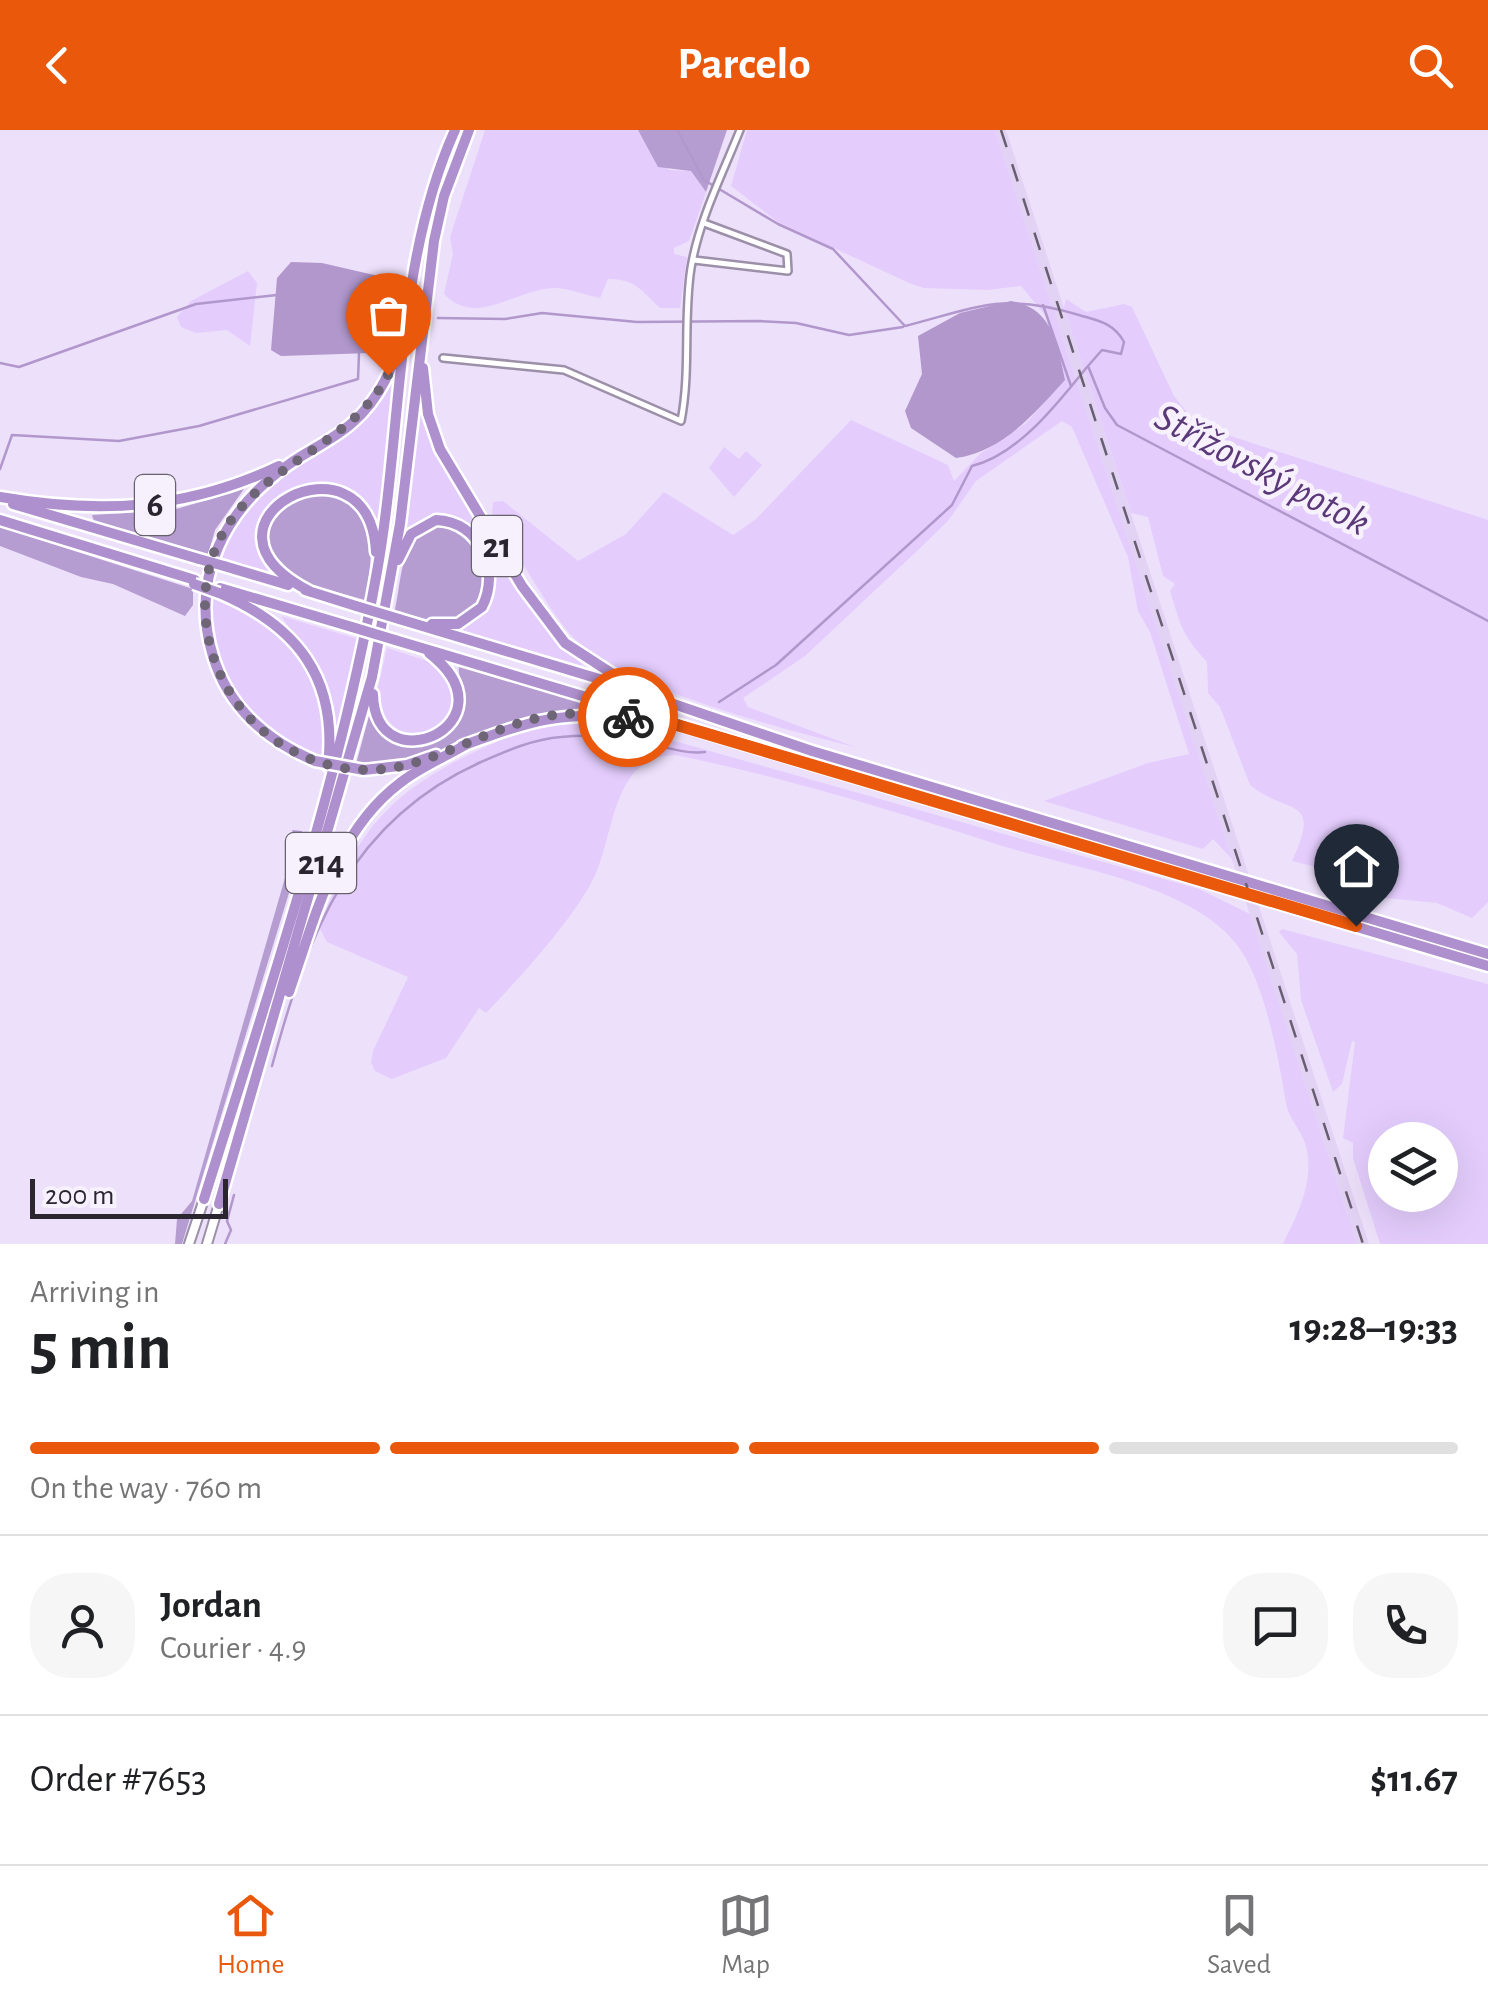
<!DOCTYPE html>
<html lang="en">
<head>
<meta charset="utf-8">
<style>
	body { margin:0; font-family:"Alegreya Sans",sans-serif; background:#f6f6f6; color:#202124; height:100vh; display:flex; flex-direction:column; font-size:38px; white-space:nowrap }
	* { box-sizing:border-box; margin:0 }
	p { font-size:32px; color:#757577 }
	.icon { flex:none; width:55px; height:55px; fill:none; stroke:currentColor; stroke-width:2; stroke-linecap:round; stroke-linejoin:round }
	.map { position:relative; height:1114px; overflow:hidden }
	.panel { display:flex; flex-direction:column; background:#fff; flex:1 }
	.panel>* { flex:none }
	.tools { position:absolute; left:1368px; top:992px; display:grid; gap:20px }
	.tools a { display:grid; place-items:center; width:90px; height:90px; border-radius:50%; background:#fff; box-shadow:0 10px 40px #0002; font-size:50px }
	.scale { position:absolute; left:30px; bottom:25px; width:198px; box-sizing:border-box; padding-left:10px; border:5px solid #2a252f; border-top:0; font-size:28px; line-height:35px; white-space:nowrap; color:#2a252f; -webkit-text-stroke:8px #f6f1fc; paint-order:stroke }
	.pin { position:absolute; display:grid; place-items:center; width:85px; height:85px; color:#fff; margin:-102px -42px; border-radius:50% 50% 50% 0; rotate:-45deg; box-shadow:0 0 10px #0007 }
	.pin .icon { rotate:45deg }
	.courier { position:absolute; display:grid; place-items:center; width:100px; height:100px; margin:-50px; border:8px solid #ea580c; border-radius:50%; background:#fff; color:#222; box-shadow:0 2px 12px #0007 }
	.head em { font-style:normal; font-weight:700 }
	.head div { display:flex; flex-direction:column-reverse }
	.head { display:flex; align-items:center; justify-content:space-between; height:170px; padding:0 30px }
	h1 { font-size:65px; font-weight:700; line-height:75px }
	.bar { display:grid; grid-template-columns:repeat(4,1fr); gap:15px 10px; align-content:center; height:120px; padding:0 30px }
	.bar i { height:12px; border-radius:8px; background:#e0e0e0 }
	.bar .selected { background:#ea580c }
	.bar p { grid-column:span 4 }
	.line { display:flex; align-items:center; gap:25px; padding:0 30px; border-top:2px solid #e0e0e0 }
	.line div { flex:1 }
	.round { display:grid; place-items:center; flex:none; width:105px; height:105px; border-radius:40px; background:#f6f6f6 }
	header { display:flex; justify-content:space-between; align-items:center; height:130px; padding:0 30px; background:#ea580c; color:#fff; font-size:45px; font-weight:700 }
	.dock { display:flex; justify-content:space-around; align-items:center; height:140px; border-top:2px solid #e0e0e0; background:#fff; font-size:28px; color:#757577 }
	.dock a { display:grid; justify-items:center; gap:5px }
	.dock .selected { color:#ea580c }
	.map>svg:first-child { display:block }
</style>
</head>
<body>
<header><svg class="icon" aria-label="back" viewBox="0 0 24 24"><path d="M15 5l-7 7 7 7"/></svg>Parcelo<svg class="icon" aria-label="search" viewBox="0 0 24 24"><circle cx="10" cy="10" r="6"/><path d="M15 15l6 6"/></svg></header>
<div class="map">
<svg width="1488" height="1114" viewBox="0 0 1488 1114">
	<rect width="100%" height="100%" fill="#ede0fb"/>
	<path fill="#e2d2f4" d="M995,0H1006L1369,1114H1357Z"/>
	<path fill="#e4cdfd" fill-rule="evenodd" d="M485,0H638L669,40L691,41L706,62L689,111L674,118V124L687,127L680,178H660C641,161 637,149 608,149L600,168C585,165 568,158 554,158C515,159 477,198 444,164L453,124L450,107Z
		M747,0H995L1232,729L1213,709L1203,719L1044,671L1148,633L1189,624L1150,502L1138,481L1128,427L1072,297L1062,291L976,351L948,391L918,420L805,526L743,568L748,577L855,617C783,599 630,560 577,511C553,490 512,413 492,383L493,372L503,371L578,431L626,404L664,362L733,405L756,389L851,290L948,335L954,351L980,324L1026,293L1065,250L1045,185L1021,156L988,160L924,158L909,153L778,92L731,56Z
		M248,141L257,153L250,216L227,200L196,203L181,197L177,187L191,171Z
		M1066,169L1086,182L1124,174L1132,177L1174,266L1186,281L1185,291L1488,390V772L1472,788L1437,773L1346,764L1328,740L1292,731C1323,664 1287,686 1250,655L1220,577L1208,563L1207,532C1181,503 1182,499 1170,461L1175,454L1163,446L1148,387L1131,383L1064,178Z
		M396,242L378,397C340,311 221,365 269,443L218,427L257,366L369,283Z
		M421,277L443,336L529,475L584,537L458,499C513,478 502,385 441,385C426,385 416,394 405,399Z
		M724,317L739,329L746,321L762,335L734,367L709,338Z
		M211,466C295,487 324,550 328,630C253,603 211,545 211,466Z
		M281,486L358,509L336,602L322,545Z
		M387,518L434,533L456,561L449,592L423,608L389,601L375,571Z
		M614,594L1199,759L1250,784L1357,1114H1283C1298,1083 1316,1049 1305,1013C1300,999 1288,987 1286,973C1279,930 1264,849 1237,815C1190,753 1066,737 996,714C890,680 784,647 675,625C607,626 616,715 589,757C562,802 522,845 486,883L479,878L446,928L392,949L375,941L371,932L373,921L408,847L327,812L319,797C355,707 384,666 472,623C497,612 524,598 552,595C572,592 593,594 614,594Z
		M1282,799L1488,854V1114H1380L1353,1028V1013L1343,1008L1355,912L1352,911L1342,954L1333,962L1301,870L1297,824L1279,802ZM1385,1010H1440V1065H1385Z"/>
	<path fill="#b69dd1" d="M638,0H727L706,62L691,41L658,37Z
		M244,359L215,400L208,425L94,391L92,385L173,380Z
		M325,361C379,384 374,419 365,470L297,451L267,421L270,389L295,365Z
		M445,394C451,397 460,400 466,405C493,425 493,479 457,490C438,496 413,485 395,480C403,444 400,398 445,394Z
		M0,397L193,459V475L185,486L113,454L81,447L0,416Z
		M459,536L608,580L535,584L412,631L356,634L369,586C386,627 449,626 463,582C469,564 457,551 459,536Z
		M292,700L302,701L299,730L182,1114H175L177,1089L192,1071L295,713Z"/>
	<path fill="#b197cc" d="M291,132L322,133L387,148L384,189L371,223L281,226L271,220L277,148Z
		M1011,171C1052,178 1057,212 1065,250C1034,284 1003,321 956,328L911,298L905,281L922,244L918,206L960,183Z"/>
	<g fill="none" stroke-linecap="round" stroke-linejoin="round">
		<path stroke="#b197cc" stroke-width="2.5" d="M677,0L704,50L778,94L833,119L905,196C979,177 1003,162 1079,185C1099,191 1114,193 1124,212L1121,224L1102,220L1088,236L1105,278L1117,295L1488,491
			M1043,175L1071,256
			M384,180L403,183
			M438,188L505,189L542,183L637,192L759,191L796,193L849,205L903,197
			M0,233L19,237L196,174L277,165
			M0,339L12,305L119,311L199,296L358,249L359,224
			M719,572L776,535L952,375L972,336C1018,325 1058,273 1087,237
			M272,936C308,804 349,691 481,632C506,621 533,609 561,607C582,605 609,606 630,609C654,613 682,625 705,622
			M225,1114L231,1100L227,1091L234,1065"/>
		<defs>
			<path id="street" d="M694,130L788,141L787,124L704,93
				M443,228L564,240L681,291C691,240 683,188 691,138C699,90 722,45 740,0"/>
			<path id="secondary" d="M189,1114L204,1069
				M207,1114L219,1074"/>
			<path id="highway" d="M423,238L428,284L440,319L522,456L565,513L622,550
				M0,367C99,384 187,380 279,336
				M13,374L199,429
				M0,390L195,450
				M398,430L411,404L436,390C480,391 501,441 482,477L458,494H432
				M224,436L288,455
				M220,458L352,497
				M305,460L356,476
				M311,462C173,393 370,292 376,422
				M219,463C297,496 338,548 328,636
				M399,489L606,551L812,621L1488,824
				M395,510L1488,836
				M373,564C375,657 519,593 429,523
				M462,616C530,591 565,579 639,589
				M315,631C267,611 228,577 213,526C189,448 225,379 288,335C309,320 333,310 352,293C380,269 394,236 403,201
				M364,640L407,635L436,625
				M289,862C315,788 335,702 400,653C420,637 445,627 467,614
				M204,1069C268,864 338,658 376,447C403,302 394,135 455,0
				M219,1074L372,547L400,394L434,111L444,66L469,0"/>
		</defs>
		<use href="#street" stroke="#9c90a9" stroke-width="10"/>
		<use href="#secondary" stroke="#9c90a9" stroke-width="12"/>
		<use href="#highway" stroke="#fff" stroke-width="15"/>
		<use href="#street" stroke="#fff" stroke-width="5"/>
		<use href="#secondary" stroke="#fff" stroke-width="8"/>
		<use href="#highway" stroke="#af90ce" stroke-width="10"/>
		<path stroke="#675f6f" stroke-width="2.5" stroke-dasharray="18 18" stroke-linecap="butt" d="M1001,0L1363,1114"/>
		<defs>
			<path id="highway-bridge" d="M199,429L224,436
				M194,454L219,463
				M356,476L399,489
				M352,497L395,510
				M315,631L364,640"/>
		</defs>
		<use href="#highway-bridge" stroke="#fff" stroke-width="15" stroke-linecap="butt"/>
		<use href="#highway-bridge" stroke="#af90ce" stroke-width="10"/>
	</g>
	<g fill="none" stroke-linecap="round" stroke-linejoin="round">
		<path stroke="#6e6676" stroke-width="10" stroke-dasharray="0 18" d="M388,245C349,320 254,334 218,413C198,455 202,511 224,552C258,618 337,655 410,634C454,622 494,598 538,588C569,581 597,583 628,587"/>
		<path stroke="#ea580c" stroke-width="12" d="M628,587L670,593L1356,796"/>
	</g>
	<g text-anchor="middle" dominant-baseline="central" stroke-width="9" stroke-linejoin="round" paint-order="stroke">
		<g fill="#f6f1fc" stroke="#67626c" stroke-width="2.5">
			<rect x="135" y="345" width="40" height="60" rx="8"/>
			<rect x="472" y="386" width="50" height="60" rx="8"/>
			<rect x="286" y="703" width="70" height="60" rx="8"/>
		</g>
		<g font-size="35" font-weight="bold" fill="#2a252f">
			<text x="155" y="375">6</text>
			<text x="497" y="416">21</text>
			<text x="321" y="733">214</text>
		</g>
		<g font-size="40" font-style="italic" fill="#5b3979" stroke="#f6f1fc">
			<text transform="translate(1262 340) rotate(28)">Střížovský potok</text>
		</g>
	</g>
</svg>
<div class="tools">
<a><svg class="icon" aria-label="layers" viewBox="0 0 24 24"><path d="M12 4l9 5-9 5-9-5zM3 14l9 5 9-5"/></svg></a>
</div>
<div class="scale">200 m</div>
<div class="pin" style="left:388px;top:245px;background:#ea580c"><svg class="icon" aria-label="bag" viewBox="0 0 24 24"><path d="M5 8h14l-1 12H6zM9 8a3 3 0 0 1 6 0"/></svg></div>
<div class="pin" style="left:1356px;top:796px;background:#1f2937"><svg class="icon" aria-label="home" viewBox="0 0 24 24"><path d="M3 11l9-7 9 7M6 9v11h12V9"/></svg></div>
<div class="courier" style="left:628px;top:587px"><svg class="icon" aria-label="bike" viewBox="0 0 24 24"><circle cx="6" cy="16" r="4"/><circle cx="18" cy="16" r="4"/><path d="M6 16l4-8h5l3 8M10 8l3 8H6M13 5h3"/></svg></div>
</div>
<section class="panel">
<div class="head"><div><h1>5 min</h1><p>Arriving in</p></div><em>19:28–19:33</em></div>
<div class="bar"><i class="selected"></i><i class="selected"></i><i class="selected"></i><i></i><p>On the way · 760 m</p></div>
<div class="line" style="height:180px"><a class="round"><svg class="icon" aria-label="person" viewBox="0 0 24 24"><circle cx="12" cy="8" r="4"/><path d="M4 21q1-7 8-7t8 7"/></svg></a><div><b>Jordan</b><p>Courier · 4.9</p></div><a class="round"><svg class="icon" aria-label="chat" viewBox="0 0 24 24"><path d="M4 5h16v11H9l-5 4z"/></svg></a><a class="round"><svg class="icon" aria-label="phone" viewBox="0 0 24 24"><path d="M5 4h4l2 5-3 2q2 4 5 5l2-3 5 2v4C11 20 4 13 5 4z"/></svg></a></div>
<div class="line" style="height:130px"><div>Order #7653</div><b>$11.67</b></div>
</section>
<nav class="dock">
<a class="selected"><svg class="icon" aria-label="home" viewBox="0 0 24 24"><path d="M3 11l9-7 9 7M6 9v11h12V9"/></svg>Home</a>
<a><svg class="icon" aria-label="map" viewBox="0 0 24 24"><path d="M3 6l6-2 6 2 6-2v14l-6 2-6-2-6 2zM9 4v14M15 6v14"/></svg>Map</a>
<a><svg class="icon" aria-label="saved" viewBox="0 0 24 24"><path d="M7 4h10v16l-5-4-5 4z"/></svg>Saved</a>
</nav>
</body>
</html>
